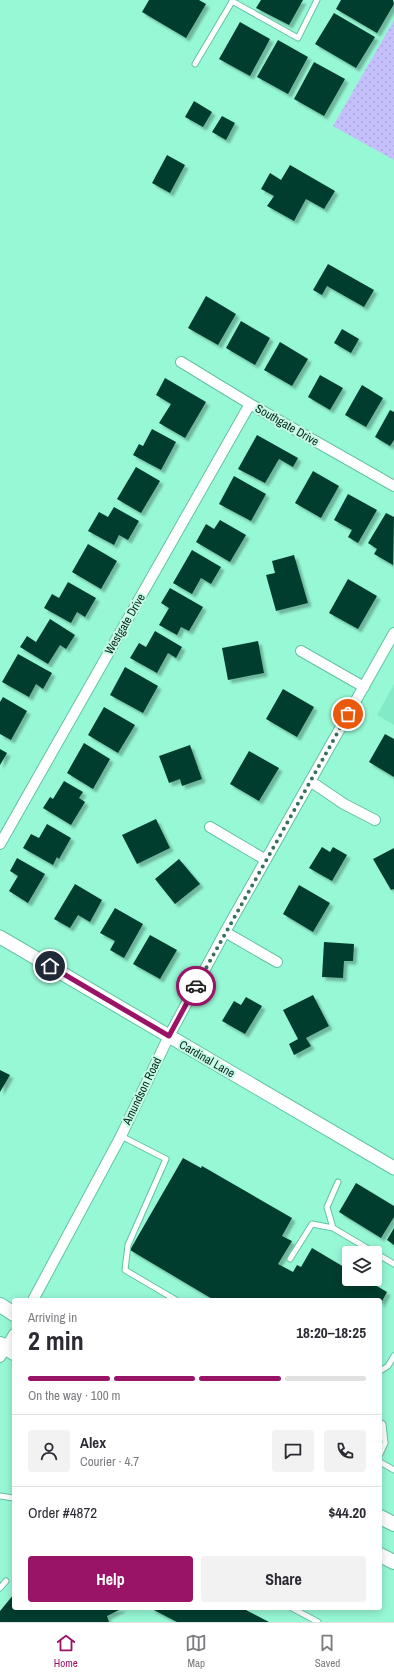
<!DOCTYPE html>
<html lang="en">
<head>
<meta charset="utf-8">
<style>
	body { margin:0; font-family:"Archivo Narrow",sans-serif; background:#f2f2f3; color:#2b2b33; height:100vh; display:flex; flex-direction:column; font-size:15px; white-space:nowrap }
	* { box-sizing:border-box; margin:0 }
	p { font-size:13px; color:#7c7c81 }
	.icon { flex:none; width:22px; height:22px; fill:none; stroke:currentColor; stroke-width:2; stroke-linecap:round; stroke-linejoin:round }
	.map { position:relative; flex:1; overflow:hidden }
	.sheet { position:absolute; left:12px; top:1298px; width:370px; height:312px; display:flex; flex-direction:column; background:#fff; border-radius:4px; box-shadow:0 2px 10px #0003 }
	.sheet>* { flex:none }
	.controls { position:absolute; left:342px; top:1246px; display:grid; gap:8px }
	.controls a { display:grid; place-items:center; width:40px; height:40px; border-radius:4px; background:#fff; box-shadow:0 2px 10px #0003; font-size:20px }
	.pin { position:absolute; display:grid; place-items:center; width:34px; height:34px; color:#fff; margin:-17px; border:2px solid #fff; border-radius:50%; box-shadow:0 1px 4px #0007 }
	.courier { position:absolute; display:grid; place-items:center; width:40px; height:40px; margin:-20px; border:3px solid #991367; border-radius:50%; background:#fff; color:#222; box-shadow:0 1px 5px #0007 }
	.summary em { font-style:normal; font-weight:700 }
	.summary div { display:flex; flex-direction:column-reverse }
	.summary { display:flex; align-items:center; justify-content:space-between; height:68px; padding:0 16px }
	h1 { font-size:26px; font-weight:700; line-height:30px }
	.bar { display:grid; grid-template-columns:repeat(4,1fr); gap:6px 4px; align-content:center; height:48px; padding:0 16px }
	.bar i { height:5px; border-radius:3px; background:#e1e1e2 }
	.bar .on { background:#991367 }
	.bar p { grid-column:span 4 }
	.line { display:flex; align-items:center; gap:10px; padding:0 16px; border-top:1px solid #e1e1e2 }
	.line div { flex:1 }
	.round { display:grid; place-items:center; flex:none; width:42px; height:42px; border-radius:4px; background:#f2f2f3 }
	.primary-button { display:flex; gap:8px; margin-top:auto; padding:8px 16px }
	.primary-button a { flex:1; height:46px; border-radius:4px; background:#991367; color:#fff; font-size:16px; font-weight:700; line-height:46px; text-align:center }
	.primary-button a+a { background:#f2f2f3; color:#2b2b33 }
	.menu { display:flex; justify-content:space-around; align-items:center; height:56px; border-top:1px solid #e1e1e2; background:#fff; font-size:11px; color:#7c7c81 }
	.menu a { display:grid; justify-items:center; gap:2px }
	.menu .on { color:#991367 }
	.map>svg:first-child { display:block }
</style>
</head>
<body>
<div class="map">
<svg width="394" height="1622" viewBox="0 0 394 1622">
	<defs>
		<pattern id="park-dots" width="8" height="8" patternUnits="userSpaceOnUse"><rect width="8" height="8" fill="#c5bffb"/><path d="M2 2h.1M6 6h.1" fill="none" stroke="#a8a4d7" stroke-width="1.8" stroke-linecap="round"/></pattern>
		<filter id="shadow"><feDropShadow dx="3.5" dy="3.5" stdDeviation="1" flood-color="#0004"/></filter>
	</defs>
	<rect width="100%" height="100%" fill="#97f8d5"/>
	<path fill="#82eac6" d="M394,684V725L377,715Z"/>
	<path fill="url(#park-dots)" d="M394,20V160L333,126Z"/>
	<path fill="#053e2f" filter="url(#shadow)" d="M149,0H199L206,4L186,38L142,12Z
		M261,0H303L289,25L256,8Z
		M341,0H393L394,4L377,33L336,9Z
		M334,13L375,37L356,68L315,44Z
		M240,22L270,39L250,76L219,59Z
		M278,40L308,57L288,94L257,77Z
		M314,62L345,79L324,116L294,99Z
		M194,101L212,112L203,127L185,117Z
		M222,116L235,123L226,140L212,132Z
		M167,155L185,165L170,193L152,183Z
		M290,165L335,191L324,209L306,199L294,221L267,206L274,196L261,189L270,173L281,180Z
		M328,264L374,290L364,307L327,286L322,295L313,290Z
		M206,296L236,314L218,345L188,328Z
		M241,321L270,338L255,365L226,348Z
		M342,329L359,339L351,353L334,343Z
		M280,342L308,359L292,386L264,370Z
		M320,375L343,388L330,410L308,397Z
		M165,378L206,402L185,438L159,423L171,404L156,395Z
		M362,385L383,398L366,427L345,415Z
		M390,410L394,412V440L390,446L375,437Z
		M152,429L176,442L161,470L133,455L139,444L143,446Z
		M257,435L298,458L293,467L279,459L265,483L238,469Z
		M136,467L160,481L141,513L117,499Z
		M313,471L339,486L321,518L295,503Z
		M234,476L266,494L251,521L219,504Z
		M348,494L377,510L358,543L348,537L352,530L334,520Z
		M114,507L139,521L128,540L119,535L114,545L88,531L99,512L108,517Z
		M386,513L394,517L393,565L374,554L377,549L368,543Z
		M220,520L246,535L230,562L196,542L206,524L214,529Z
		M88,544L117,561L101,589L72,572Z
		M192,550L221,567L211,584L201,578L192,594L173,583Z
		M294,555L308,603L276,611L266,575L275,573L272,561Z
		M348,579L377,596L358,629L329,613Z
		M68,582L96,598L85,617L77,612L71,623L44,608L52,594L59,598Z
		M170,588L203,607L189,631L181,627L177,635L159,625L169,608L161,603Z
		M50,619L75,635L66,649L60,645L48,664L20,647L27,636L36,642Z
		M155,631L182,647L176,658L168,653L157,673L130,658L139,643L146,647Z
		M258,641L264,673L228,680L222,648Z
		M18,654L52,673L43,689L36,684L29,697L2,682Z
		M125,667L158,686L143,713L110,695Z
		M283,689L314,707L297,737L266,719Z
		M3,697L27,711L11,740L0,734V702Z
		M104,707L135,725L118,753L88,735Z
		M385,734L394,739V777L369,762Z
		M84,743L110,759L93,789L67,773Z
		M190,745L202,779L182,786L180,779L169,783L159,756Z
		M0,749L7,753L0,765Z
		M249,751L279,768L259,801L230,784Z
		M64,781L83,792L79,798L85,802L71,825L43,808L50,797L53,799Z
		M156,819L170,848L137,864L122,835Z
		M47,824L71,838L59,859L57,857L53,865L23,848L31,834L39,838Z
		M322,847L330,852L333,847L347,855L332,881L309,868Z
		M394,848V889L391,890L373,859Z
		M17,858L45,874L28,903L9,891L18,876L10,871Z
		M179,859L200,884L175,904L155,879Z
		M75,884L102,900L90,922L78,915L70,928L54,919Z
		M299,885L330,903L313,932L283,914Z
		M115,908L143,924L124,958L110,950L115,941L100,933Z
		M150,935L177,950L160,979L133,964Z
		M324,942L354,944L353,961H344L343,978L322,977Z
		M313,995L329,1026L306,1038L311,1046L294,1055L289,1044L298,1039L283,1010Z
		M246,997L262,1006L245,1034L222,1021L234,1001L241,1005Z
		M0,1070L10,1075L0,1092Z
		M183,1158L201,1168L202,1166L292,1218L282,1236L292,1241L278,1264L293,1272L297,1265L301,1267L312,1248L349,1270V1279H365L387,1292L380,1305V1300H214L130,1250Z
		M356,1183L394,1206V1217L381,1238L339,1212Z
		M394,1228V1245L387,1240Z
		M14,1594V1608H123L107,1616L109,1622H0V1611Z
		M150,1608H242L269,1622H177Z"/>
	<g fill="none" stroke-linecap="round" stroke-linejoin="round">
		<defs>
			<path id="service" d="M232,1L298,38L317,0
				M195,64L233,0
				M121,1136L166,1159L128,1245L125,1270L176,1300
				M333,1228L327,1207L338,1182
				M290,1259L312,1224L333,1228L394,1264
				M380,1371L388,1366L394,1356
				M380,1422L383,1424L385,1443L380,1454
				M380,1462L394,1470
				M0,1496L14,1498
				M0,1588L6,1581
				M292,1608L318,1622"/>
			<path id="minor" d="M181,362L250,404L394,486
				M301,651L364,687
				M310,781L344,804L375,820
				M210,827L266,860
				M0,844L250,404
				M225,932L277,962
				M33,1300L121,1136L169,1036L225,932L394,633
				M0,1357L14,1334"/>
			<path id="tertiary" d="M0,937L394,1168"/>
			<path id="secondary" d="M0,1305L14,1314
				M0,1344L14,1353
				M380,1517L394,1524
				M380,1555L394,1562"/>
		</defs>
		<use href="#service" stroke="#63c3a3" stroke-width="7"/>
		<use href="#minor" stroke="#63c3a3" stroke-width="12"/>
		<use href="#tertiary" stroke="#63c3a3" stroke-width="15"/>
		<use href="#secondary" stroke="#63c3a3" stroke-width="16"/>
		<use href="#service" stroke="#fff" stroke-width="5"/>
		<use href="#minor" stroke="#fff" stroke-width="10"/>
		<use href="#tertiary" stroke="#fff" stroke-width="13"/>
		<use href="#secondary" stroke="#fff" stroke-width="14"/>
	</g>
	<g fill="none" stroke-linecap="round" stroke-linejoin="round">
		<path stroke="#39705d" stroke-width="4" stroke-dasharray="0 7.2" d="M196,986L348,714"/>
		<path stroke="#991367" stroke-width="5" d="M50,966L169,1036L196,986"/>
	</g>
	<g text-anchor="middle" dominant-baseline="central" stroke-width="4" stroke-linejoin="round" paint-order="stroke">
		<g font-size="12" fill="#06261c" stroke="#c6fce7">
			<text transform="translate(287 425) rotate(30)">Southgate Drive</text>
			<text transform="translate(125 624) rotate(-60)">Westgate Drive</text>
			<text transform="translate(207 1059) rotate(30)">Cardinal Lane</text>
			<text transform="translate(142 1091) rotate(-64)">Amundson Road</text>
		</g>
	</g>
</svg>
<div class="controls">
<a><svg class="icon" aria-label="layers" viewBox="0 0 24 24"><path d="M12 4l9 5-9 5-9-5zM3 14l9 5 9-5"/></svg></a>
</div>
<div class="pin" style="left:348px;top:714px;background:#ea580c"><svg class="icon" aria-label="bag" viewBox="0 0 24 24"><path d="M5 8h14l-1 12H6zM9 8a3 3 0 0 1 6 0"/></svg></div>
<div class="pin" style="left:50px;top:966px;background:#1f2937"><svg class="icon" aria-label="home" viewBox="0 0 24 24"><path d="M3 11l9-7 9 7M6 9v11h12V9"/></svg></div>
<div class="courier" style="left:196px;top:986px"><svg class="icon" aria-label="car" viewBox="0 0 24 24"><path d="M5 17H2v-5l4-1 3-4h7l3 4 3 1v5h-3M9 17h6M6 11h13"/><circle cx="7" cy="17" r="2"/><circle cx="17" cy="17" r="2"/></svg></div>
<section class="sheet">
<div class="summary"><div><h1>2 min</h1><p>Arriving in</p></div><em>18:20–18:25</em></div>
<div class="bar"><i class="on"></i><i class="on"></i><i class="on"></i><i></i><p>On the way · 100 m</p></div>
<div class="line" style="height:72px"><a class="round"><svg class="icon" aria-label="person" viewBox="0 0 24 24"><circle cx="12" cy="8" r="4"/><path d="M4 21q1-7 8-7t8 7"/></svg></a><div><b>Alex</b><p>Courier · 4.7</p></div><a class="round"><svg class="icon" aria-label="chat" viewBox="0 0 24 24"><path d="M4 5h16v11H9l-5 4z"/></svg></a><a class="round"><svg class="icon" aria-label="phone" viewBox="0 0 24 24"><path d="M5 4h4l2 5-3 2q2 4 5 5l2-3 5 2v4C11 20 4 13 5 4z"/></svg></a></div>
<div class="line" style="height:52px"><div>Order #4872</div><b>$44.20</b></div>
<div class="primary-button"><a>Help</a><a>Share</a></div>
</section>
</div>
<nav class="menu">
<a class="on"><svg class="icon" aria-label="home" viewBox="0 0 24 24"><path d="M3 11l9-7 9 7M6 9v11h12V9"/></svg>Home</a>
<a><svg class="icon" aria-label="map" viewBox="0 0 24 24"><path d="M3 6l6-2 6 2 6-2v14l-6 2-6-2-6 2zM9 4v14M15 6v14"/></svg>Map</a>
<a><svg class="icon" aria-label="saved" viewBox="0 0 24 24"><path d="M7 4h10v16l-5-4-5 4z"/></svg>Saved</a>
</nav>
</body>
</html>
